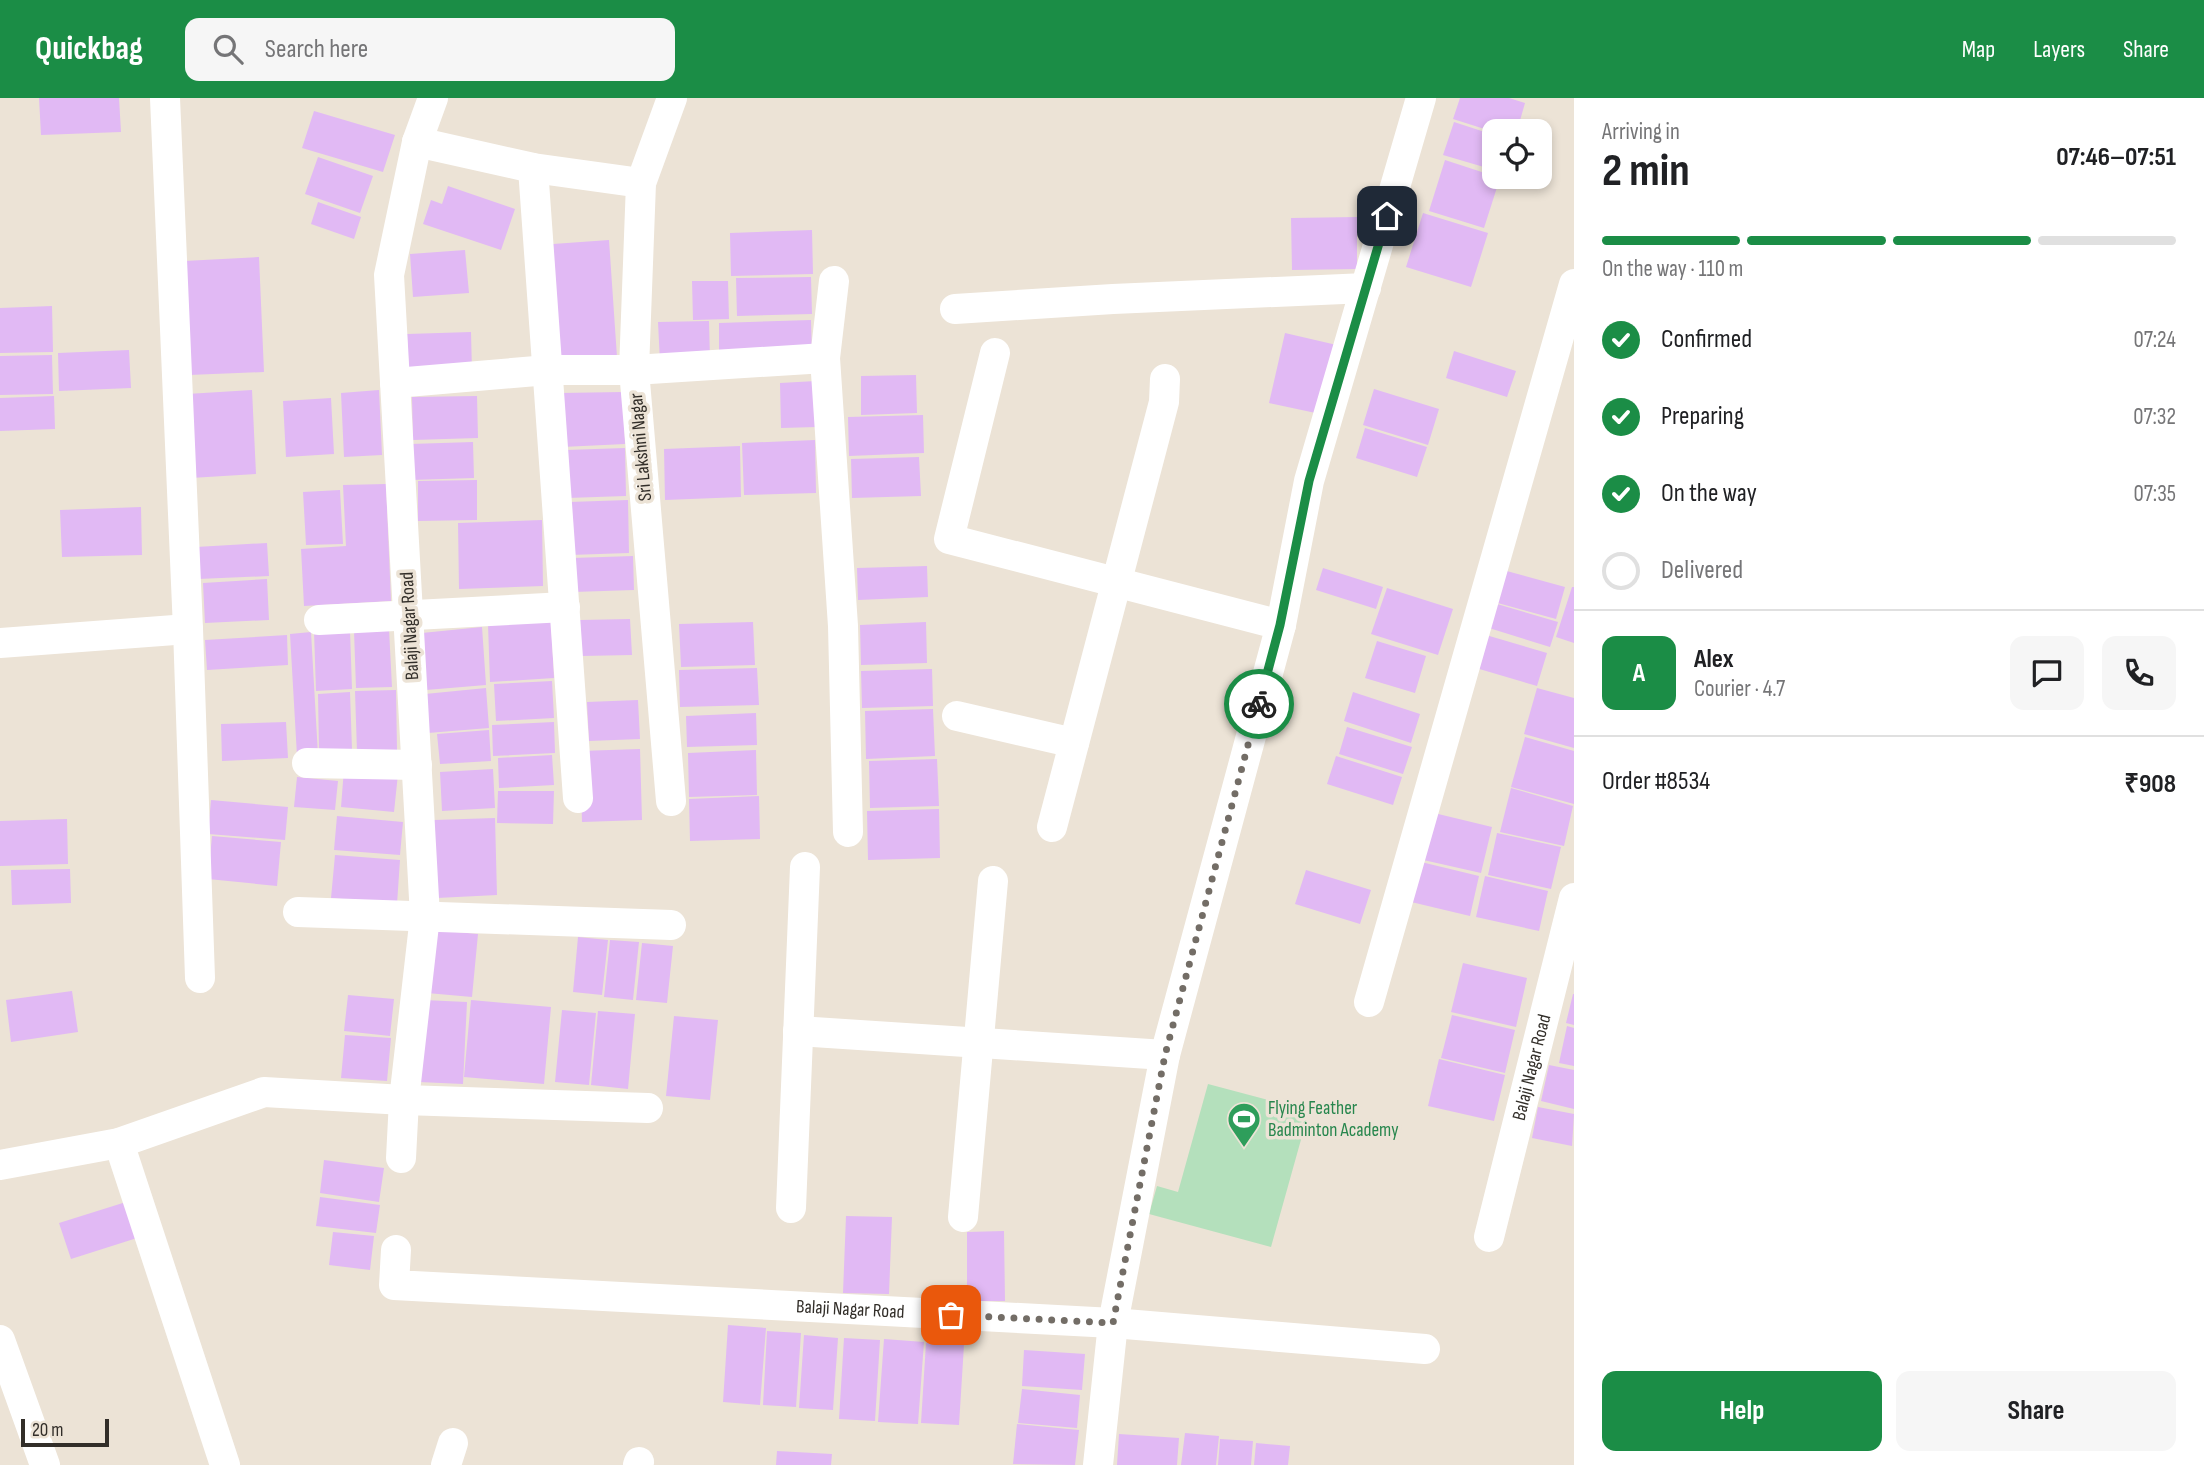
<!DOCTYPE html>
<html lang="en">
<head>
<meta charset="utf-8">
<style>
	body { margin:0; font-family:"Sofia Sans Condensed",sans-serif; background:#f6f6f6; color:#202124; height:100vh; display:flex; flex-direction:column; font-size:26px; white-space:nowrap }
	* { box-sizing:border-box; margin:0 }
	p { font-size:23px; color:#757577 }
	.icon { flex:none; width:38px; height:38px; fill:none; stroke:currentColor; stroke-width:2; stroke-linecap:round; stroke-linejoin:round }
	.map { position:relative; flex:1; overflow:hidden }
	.drawer { display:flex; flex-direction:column; background:#fff; width:630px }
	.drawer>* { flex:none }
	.buttons { position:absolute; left:1482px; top:21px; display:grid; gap:14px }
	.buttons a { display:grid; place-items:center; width:70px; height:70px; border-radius:14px; background:#fff; box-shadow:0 4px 10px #0003; font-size:35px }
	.scale { position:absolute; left:21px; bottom:18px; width:88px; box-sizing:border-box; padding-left:7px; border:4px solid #322e29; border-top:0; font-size:19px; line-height:24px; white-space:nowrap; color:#322e29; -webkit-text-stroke:5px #ece3d6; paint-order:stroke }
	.pin { position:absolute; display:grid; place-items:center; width:60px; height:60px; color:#fff; margin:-30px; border-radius:14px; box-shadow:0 4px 10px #0006 }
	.courier { position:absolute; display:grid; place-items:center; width:70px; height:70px; margin:-35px; border:5px solid #1b8d46; border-radius:50%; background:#fff; color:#222; box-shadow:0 2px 9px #0007 }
	.headline em { font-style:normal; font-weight:700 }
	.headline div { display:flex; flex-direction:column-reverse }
	.headline { display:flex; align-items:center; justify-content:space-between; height:119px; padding:0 28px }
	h1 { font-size:46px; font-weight:700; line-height:52px }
	.bar { display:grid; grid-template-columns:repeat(4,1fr); gap:10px 7px; align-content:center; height:84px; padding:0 28px }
	.bar i { height:9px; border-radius:5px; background:#e0e0e0 }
	.bar .active { background:#1b8d46 }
	.bar p { grid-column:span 4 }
	.line { display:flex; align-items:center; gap:18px; padding:0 28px; border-top:2px solid #e0e0e0 }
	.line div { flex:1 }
	.round { display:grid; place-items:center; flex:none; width:74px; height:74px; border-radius:14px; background:#f6f6f6 }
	ol { padding:0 28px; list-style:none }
	li { display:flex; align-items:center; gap:21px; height:77px }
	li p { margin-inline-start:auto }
	li .icon { padding:7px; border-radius:50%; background:#1b8d46; color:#fff; stroke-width:4 }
	li:last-child { color:#757577 }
	li i { width:38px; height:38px; border:4px solid #e0e0e0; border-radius:50% }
	.cta { display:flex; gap:14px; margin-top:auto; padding:14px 28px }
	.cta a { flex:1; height:80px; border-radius:14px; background:#1b8d46; color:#fff; font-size:28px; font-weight:700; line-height:80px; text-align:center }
	.cta a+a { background:#f6f6f6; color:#202124 }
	header { display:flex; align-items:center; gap:42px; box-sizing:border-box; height:98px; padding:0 35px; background:#1b8d46; color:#fff }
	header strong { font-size:33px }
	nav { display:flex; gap:38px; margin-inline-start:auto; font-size:24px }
	.search { width:490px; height:63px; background:#f6f6f6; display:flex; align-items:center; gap:18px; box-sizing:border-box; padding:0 24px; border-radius:14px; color:#757577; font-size:26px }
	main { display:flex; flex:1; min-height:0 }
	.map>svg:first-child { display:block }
</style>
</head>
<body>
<header>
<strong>Quickbag</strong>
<div class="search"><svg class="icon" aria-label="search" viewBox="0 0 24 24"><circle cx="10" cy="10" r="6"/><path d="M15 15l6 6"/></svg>Search here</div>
<nav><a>Map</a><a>Layers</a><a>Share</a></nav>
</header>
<main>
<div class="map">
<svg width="1574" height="1367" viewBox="0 0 1574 1367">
	<rect width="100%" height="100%" fill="#ece3d6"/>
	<path fill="#b4e0bc" d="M1208,986L1309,1013L1271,1149L1149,1116L1157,1088L1178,1094Z"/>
	<path fill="#e1b9f4" d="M39,0H119L121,34L41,37Z
		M1460,0H1509L1525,5L1517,33L1494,34L1453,21Z
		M314,13L395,37L383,74L302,50Z
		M1454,24L1494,37V72L1443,57Z
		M318,59L373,78L360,115L305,96Z
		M1445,62L1500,80L1484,130L1429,113Z
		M448,88L515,111L501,152L423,126L431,102L442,106Z
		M318,104L361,119L354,141L311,126Z
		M1423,115L1488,135L1471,189L1406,169Z
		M1357,119V171L1292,172L1291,120Z
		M812,132L813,176L731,178L730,135Z
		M609,142L617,259L560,263L553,146Z
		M465,152L469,195L413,199L410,156Z
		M259,159L264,274L189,277L184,163Z
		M811,179L812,216L737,218L736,180Z
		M692,183H728L729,221L693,222Z
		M52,208L53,254L0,255V210Z
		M811,222L812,260L719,262V225Z
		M709,223L710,262L660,264L658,224Z
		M471,234L472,274L409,277L407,236Z
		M1285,235L1341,248L1325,317L1269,305Z
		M129,252L131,290L59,293L58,255Z
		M1454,253L1516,273L1507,299L1446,280Z
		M52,257L53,296L0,297V258Z
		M916,277L917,315L861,317V278Z
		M816,283L817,329L781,330L780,285Z
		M1374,291L1439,311L1428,347L1363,327Z
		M252,292L256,376L191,380L187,296Z
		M379,292L382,357L344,359L341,295Z
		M623,294L625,346L562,349L560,295Z
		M54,298L55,331L0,333V300Z
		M477,298L478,340L413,342L412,299Z
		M331,300L334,356L286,359L283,303Z
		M923,317L924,355L849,358L848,319Z
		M1365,330L1427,349L1417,379L1356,360Z
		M815,342L816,395L744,397L742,345Z
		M473,344L474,380L411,382L410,346Z
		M740,348L741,399L665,402L664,351Z
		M625,350L626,398L567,400L566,352Z
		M919,359L921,398L852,400L851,361Z
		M477,382V422L418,423V383Z
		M386,386L391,503L304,508L301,451L346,448L343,387Z
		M340,392L343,446L306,447L303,394Z
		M628,402L629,455L570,457L569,404Z
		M141,409L142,457L62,459L60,412Z
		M542,422L543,488L459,491L458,425Z
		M267,445L269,478L198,481L196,449Z
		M633,458L634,492L573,494L572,460Z
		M927,468L928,499L858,502L857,470Z
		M1323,470L1383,489L1376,511L1316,492Z
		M1503,472L1565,489L1556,521L1494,504Z
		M267,481L269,522L205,525L203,485Z
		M1572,489H1574V545L1556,539Z
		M1387,490L1453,511L1438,557L1371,536Z
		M1497,506L1558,524L1550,549L1489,530Z
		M630,521L632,557L581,558L580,522Z
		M551,523L554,580L490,584L488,527Z
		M753,524L755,567L681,569L679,526Z
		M926,524L927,565L861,567L860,527Z
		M482,529L486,587L426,592L422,535Z
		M389,531L392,589L356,590L354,533Z
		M350,532L352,591L316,593L314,533Z
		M311,534L318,657L297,658L290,536Z
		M287,537L288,567L207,572L205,542Z
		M1486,537L1547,555L1537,588L1476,570Z
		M1377,543L1426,558L1415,595L1365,580Z
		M757,570L759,607L680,609L679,572Z
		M932,571L933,608L862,610L861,573Z
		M552,583L554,620L496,623L494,586Z
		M486,590L489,630L428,635L425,596Z
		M1537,590L1574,600V650L1524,636Z
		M396,592L397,652L357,654L355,593Z
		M350,594L352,651L319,652L318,596Z
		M1353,594L1420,616L1411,645L1344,623Z
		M638,602L640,641L589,643L587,604Z
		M933,611L935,658L866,661L865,613Z
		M756,615L757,647L687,649L686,618Z
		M286,624L288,660L222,663L221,626Z
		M554,624L555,655L493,658L492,627Z
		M1347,629L1412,649L1403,676L1339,656Z
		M489,632L491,663L440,666L437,636Z
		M1525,639L1574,653V706L1511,689Z
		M640,651L642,722L582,724L580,653Z
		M756,652L757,697L689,699L688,655Z
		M552,657L554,687L499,690L498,660Z
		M1336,658L1402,679L1393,707L1327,686Z
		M937,661L939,708L870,710L869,663Z
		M344,671L398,676L394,714L341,709Z
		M493,671L495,710L442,713L440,674Z
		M297,679L338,683L335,712L294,709Z
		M1511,690L1573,708L1564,748L1500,734Z
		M498,693H554L553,726L497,725Z
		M759,698L760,741L690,743L689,701Z
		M211,702L288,709L285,742L208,736Z
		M939,711L940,760L868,762L867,713Z
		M1430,714L1492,729L1481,775L1419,761Z
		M337,718L403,724L400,757L334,752Z
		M495,720L497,797L437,800L434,722Z
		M67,721L68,766L0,768V723Z
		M1497,735L1561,749L1551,791L1488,777Z
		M212,738L281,744L277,788L208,781Z
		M335,757L400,762L397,806L331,800Z
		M1417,763L1479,778L1470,818L1407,803Z
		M70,771L71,805L12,807L11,772Z
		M1306,772L1371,792L1360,826L1295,806Z
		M1485,778L1548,793L1539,833L1476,819Z
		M433,832L478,836L472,899L427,895Z
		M578,839L608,842L602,897L573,894Z
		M610,842L639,844L633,902L604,899Z
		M642,845L673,848L667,905L636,902Z
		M1463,865L1527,880L1516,929L1451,914Z
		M72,893L78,934L11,944L6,902Z
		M1573,896H1574V927L1566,925Z
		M348,897L394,901L390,938L344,933Z
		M424,902L467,904L463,986L419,984Z
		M471,902L551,909L544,986L464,979Z
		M562,912L596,915L589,987L555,984Z
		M598,913L635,916L628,991L591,987Z
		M1452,917L1515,932L1505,975L1441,960Z
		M674,918L718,922L710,1002L666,998Z
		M1567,928L1574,930V968L1559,965Z
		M345,937L391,940L387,983L341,980Z
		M1439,961L1505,977L1494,1023L1428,1008Z
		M1549,967L1574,972V1011L1541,1003Z
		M1538,1009L1574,1016L1572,1048L1532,1040Z
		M324,1062L384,1070L379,1104L320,1095Z
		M320,1099L380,1107L376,1135L316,1128Z
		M126,1104L137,1140L71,1161L59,1125Z
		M846,1118L892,1119L889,1196L843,1195Z
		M1004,1133L1005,1203H967V1134Z
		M333,1134L374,1138L370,1172L329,1167Z
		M728,1227L766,1230L760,1307L723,1304Z
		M767,1233L801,1235L796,1309L763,1307Z
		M804,1237L838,1240L833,1312L799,1310Z
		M844,1240L880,1242L875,1323L839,1321Z
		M884,1241L924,1244L918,1326L878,1324Z
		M926,1245L964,1247L959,1327L921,1325Z
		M1024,1252L1085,1256L1082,1292L1022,1288Z
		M1022,1291L1080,1297L1077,1330L1018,1325Z
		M1017,1326L1079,1332L1075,1367L1013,1366Z
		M1185,1335L1219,1338L1216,1367H1181Z
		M1119,1336L1179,1340L1177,1367H1117Z
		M1220,1341L1253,1343L1251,1367H1218Z
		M1256,1345L1290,1348L1288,1367H1254Z
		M777,1353L832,1356L831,1367H776Z"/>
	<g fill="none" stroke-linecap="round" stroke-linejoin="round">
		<g stroke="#fff" stroke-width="30">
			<path d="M165,0L188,531L200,880"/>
			<path d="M417,44L533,70L641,85"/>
			<path d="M533,70L578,700"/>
			<path d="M834,183L825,260L843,528L848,734"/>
			<path d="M955,211L1113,201L1366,190"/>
			<path d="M995,255L949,441L1281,527"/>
			<path d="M395,285L548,272H634L825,260"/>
			<path d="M319,522L565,509"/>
			<path d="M0,545L188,531"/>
			<path d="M957,618L1074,645"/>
			<path d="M307,665L417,667"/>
			<path d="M671,703L634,272L641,85L672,0"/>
			<path d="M1052,729L1164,304L1165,281"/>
			<path d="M298,814L671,827"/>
			<path d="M1369,904L1574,186"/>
			<path d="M798,933L1165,957"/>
			<path d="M119,1045L225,1367"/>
			<path d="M401,1060L404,1002L425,818L389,177L417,44L433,0"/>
			<path d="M0,1067L119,1045L264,994L404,1002L648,1010"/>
			<path d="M791,1110L805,769"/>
			<path d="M963,1119L993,783"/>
			<path id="s1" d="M1489,1139L1574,800"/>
			<path id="s2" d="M396,1152L394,1187L1113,1225L1425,1251"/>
			<path d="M0,1242L45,1367"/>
			<path d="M446,1367L453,1345"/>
			<path d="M638,1367L639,1364"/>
			<path d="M1098,1367L1113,1225L1165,957L1281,527L1309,383L1421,0"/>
		</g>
	</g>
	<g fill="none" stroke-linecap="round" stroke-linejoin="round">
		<path stroke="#736d66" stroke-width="7" stroke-dasharray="0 12.6" d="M951,1217L1113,1225L1165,957L1259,606"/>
		<path stroke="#1b8d46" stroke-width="9" d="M1259,606L1280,527L1309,383L1387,118"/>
	</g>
	<defs>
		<symbol id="stadium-pin" viewBox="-11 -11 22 30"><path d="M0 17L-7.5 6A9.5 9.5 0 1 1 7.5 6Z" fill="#2e9e5b" stroke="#ece3d6"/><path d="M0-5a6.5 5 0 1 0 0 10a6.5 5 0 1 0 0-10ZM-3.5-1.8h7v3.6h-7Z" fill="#fff"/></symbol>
	</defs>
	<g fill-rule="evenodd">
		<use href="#stadium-pin" x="1225" y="1002" width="38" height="52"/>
	</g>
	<g text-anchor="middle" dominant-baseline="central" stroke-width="7" stroke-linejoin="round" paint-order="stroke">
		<g font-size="19" fill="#322e29" stroke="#ece3d6">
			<text transform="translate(641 349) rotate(-95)">Sri Lakshni Nagar</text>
			<text transform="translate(410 528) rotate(-93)">Balaji Nagar Road</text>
			<text stroke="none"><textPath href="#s1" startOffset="175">Balaji Nagar Road</textPath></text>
			<text stroke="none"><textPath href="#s2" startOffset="492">Balaji Nagar Road</textPath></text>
		</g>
		<g font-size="19" fill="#27864d" stroke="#ece3d6" text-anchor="start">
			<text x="1268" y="1010">Flying Feather<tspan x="1268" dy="22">Badminton Academy</tspan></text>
		</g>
	</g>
</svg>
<div class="buttons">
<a><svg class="icon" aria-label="locate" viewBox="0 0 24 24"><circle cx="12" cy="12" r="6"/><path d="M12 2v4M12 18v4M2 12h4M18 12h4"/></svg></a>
</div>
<div class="scale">20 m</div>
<div class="pin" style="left:951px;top:1217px;background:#ea580c"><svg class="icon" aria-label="bag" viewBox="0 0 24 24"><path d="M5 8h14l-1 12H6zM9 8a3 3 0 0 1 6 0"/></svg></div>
<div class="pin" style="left:1387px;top:118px;background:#1f2937"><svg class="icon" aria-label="home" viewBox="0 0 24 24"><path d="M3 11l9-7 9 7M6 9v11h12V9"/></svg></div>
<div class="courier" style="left:1259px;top:606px"><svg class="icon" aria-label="bike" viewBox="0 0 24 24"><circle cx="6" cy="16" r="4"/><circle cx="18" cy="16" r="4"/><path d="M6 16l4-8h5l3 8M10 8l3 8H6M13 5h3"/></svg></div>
</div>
<section class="drawer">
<div class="headline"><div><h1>2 min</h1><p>Arriving in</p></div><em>07:46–07:51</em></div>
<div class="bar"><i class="active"></i><i class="active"></i><i class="active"></i><i></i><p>On the way · 110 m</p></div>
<ol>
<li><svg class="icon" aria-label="check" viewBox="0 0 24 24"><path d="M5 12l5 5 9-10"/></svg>Confirmed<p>07:24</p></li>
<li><svg class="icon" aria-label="check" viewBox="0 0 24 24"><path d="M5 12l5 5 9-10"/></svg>Preparing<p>07:32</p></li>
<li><svg class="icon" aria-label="check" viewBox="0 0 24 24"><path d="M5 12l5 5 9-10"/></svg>On the way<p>07:35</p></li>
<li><i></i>Delivered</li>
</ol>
<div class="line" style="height:126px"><b class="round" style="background:#1b8d46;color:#fff">A</b><div><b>Alex</b><p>Courier · 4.7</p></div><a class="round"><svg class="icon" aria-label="chat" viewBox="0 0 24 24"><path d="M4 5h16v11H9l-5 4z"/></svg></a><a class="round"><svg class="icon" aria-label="phone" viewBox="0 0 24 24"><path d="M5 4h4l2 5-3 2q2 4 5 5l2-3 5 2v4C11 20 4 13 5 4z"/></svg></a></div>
<div class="line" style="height:91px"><div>Order #8534</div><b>₹908</b></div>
<div class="cta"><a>Help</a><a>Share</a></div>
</section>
</main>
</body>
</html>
